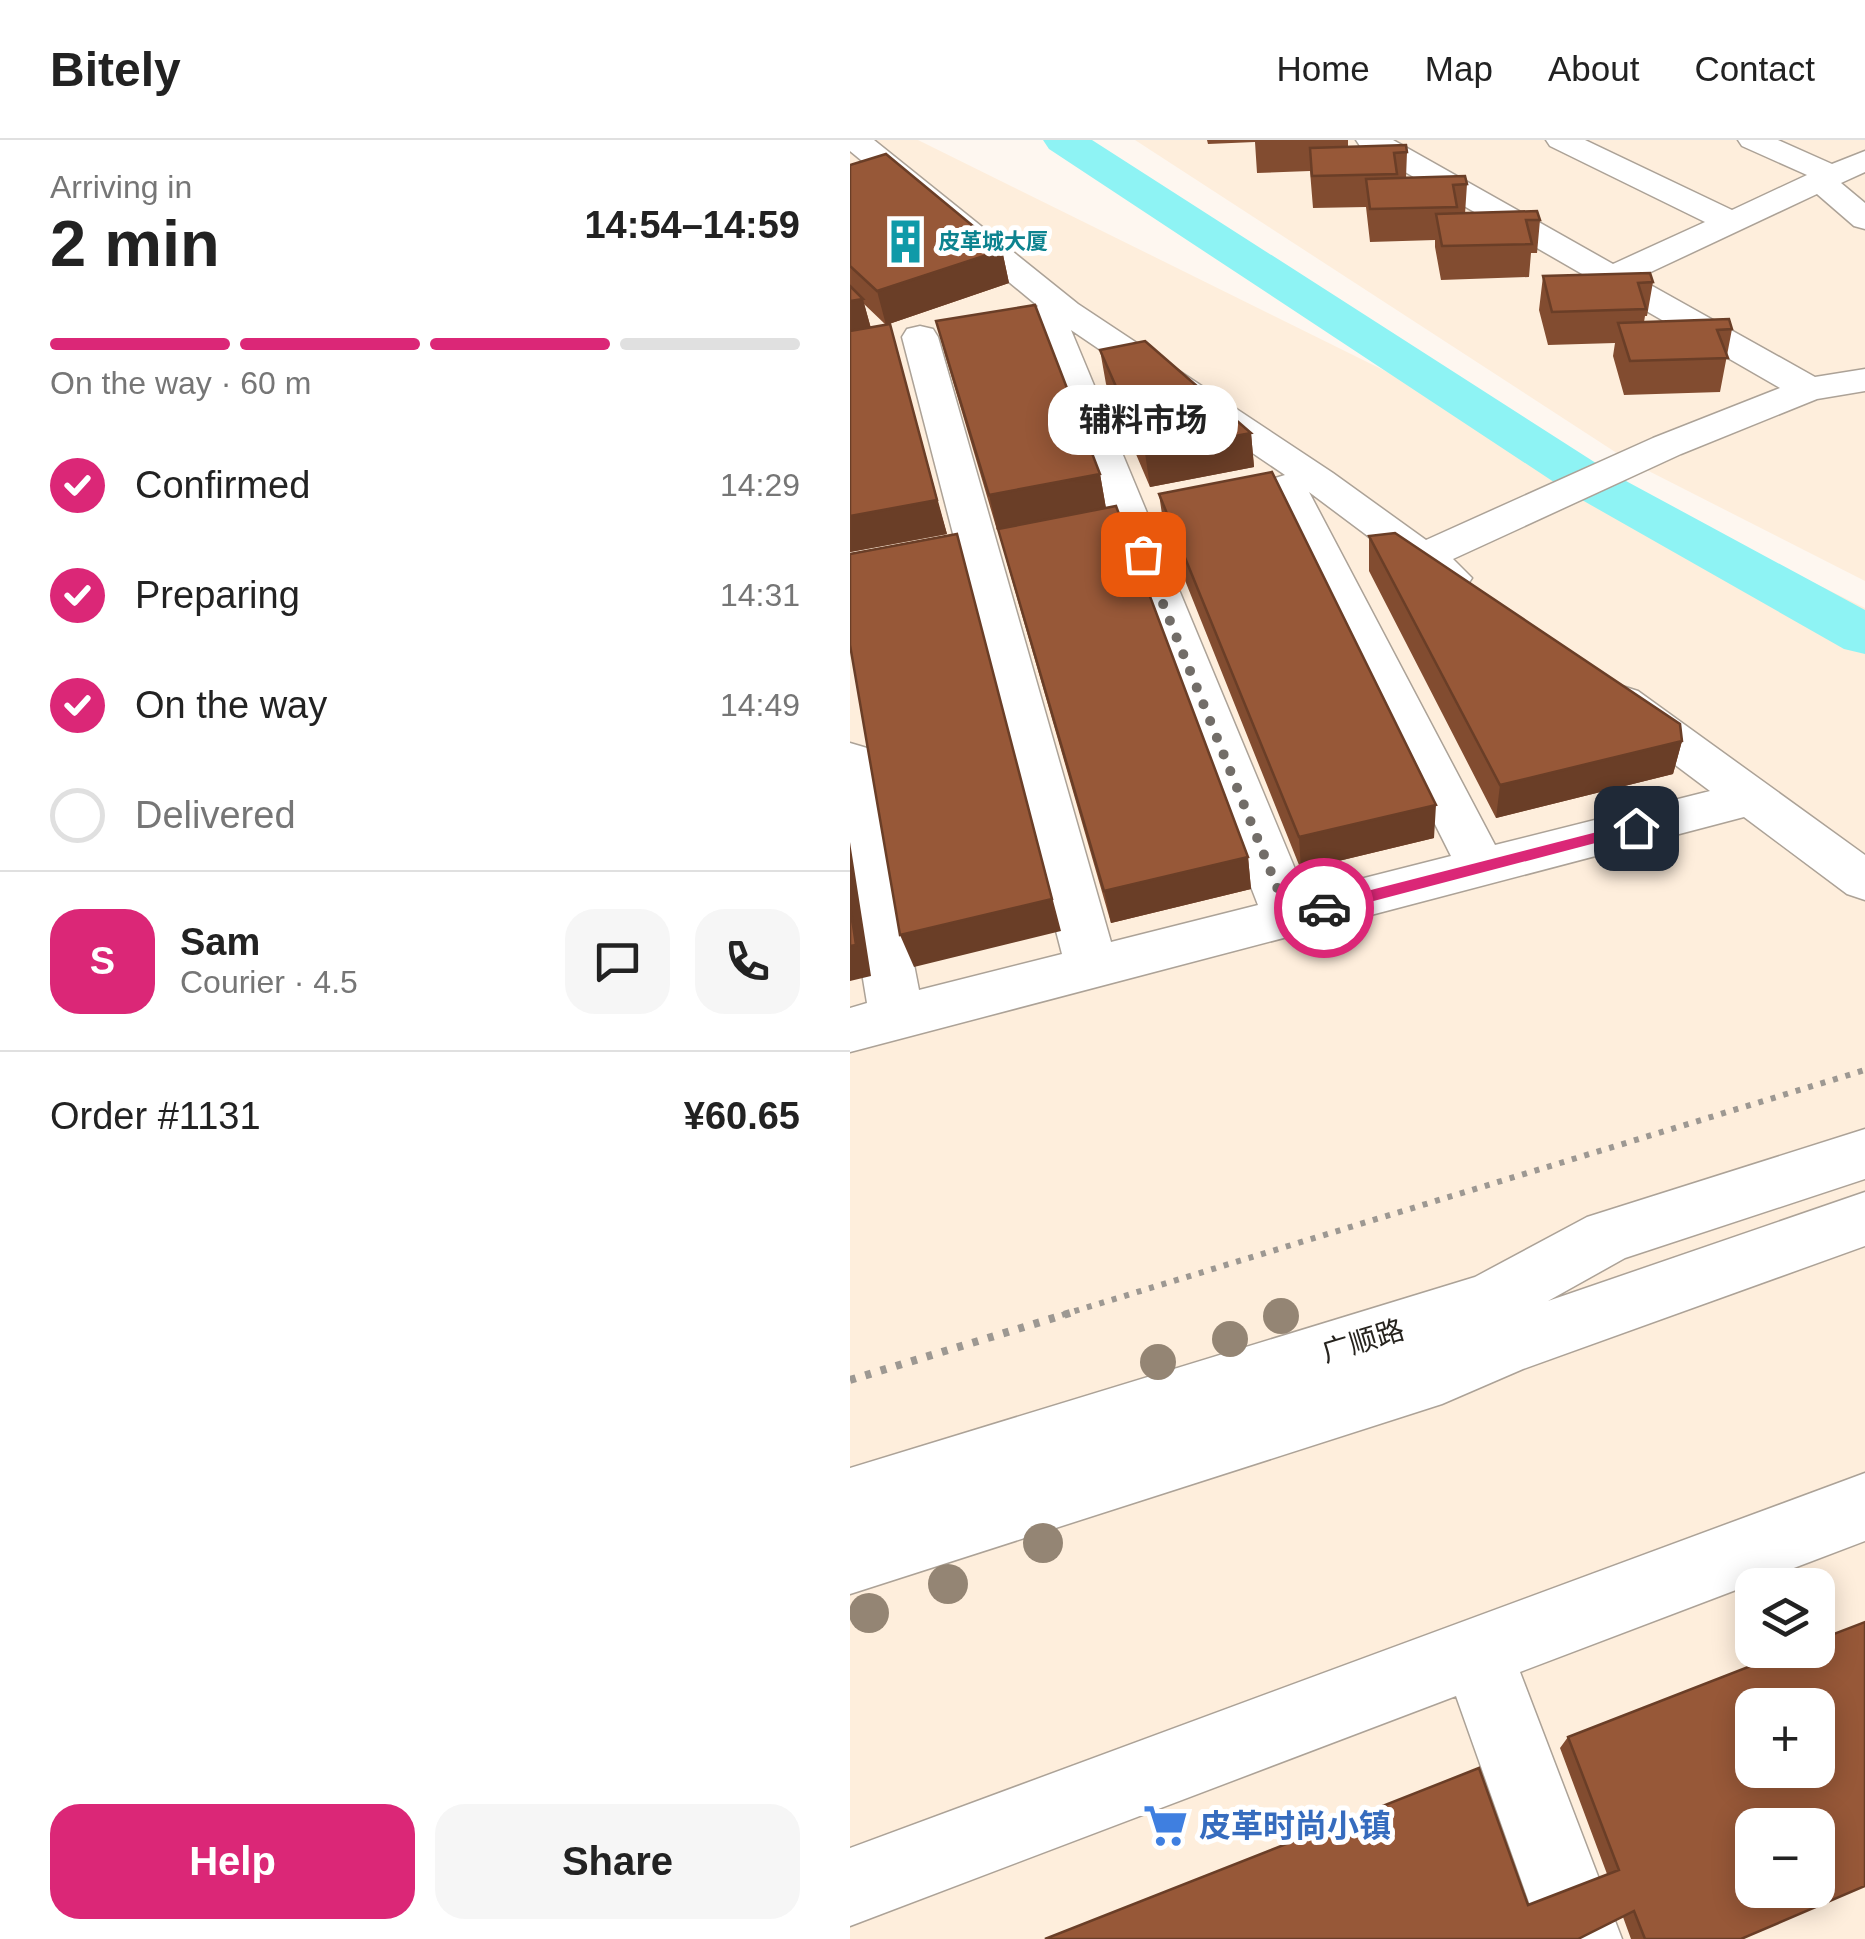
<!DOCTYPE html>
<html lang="en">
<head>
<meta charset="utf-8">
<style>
	body { margin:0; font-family:Arial,"Noto Sans SC",sans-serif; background:#f6f6f6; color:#222; height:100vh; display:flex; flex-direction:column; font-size:38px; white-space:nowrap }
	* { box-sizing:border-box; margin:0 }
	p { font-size:32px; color:#767676 }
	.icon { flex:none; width:55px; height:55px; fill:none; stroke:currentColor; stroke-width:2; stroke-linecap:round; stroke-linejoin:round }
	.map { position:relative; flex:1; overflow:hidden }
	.side { display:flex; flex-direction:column; background:#fff; width:850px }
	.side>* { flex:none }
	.fabs { position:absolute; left:885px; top:1428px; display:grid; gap:20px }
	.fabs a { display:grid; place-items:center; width:100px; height:100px; border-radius:20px; background:#fff; box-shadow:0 5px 25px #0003; font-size:50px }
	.pin { position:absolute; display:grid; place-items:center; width:85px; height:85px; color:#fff; margin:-42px; border-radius:20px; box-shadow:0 5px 15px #0006 }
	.courier { position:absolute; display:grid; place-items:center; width:100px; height:100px; margin:-50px; border:8px solid #db2777; border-radius:50%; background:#fff; color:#222; box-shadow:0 2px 12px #0007 }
	.bubble { position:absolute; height:70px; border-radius:30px; background:#fff; box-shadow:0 5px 25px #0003; font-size:32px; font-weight:700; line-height:70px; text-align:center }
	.summary em { font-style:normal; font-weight:700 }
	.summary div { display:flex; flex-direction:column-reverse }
	.summary { display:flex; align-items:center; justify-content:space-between; height:170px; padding:0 50px }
	h1 { font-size:65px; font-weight:700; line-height:75px }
	.bar { display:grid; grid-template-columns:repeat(4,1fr); gap:15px 10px; align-content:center; height:120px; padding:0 50px }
	.bar i { height:12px; border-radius:8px; background:#e0e0e0 }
	.bar .current { background:#db2777 }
	.bar p { grid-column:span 4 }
	.line { display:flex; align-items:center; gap:25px; padding:0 50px; border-top:2px solid #e0e0e0 }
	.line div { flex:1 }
	.round { display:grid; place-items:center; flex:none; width:105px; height:105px; border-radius:30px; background:#f6f6f6 }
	ol { padding:0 50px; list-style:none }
	li { display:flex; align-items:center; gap:30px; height:110px }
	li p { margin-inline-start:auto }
	li .icon { padding:10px; border-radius:50%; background:#db2777; color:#fff; stroke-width:4 }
	li:last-child { color:#767676 }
	li i { width:55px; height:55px; border:5px solid #e0e0e0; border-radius:50% }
	.cta { display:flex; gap:20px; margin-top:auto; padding:20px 50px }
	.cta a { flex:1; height:115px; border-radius:30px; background:#db2777; color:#fff; font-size:40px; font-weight:700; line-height:115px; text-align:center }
	.cta a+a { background:#f6f6f6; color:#222 }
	header { display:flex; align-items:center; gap:60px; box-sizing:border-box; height:140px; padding:0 50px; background:#fff; border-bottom:2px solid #e0e0e0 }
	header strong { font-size:48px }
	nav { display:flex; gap:55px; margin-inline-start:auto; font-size:35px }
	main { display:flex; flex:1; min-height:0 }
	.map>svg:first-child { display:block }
</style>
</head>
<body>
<header>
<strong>Bitely</strong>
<nav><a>Home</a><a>Map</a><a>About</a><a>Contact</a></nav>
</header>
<main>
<section class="side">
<div class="summary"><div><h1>2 min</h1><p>Arriving in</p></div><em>14:54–14:59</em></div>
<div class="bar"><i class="current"></i><i class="current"></i><i class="current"></i><i></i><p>On the way · 60 m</p></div>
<ol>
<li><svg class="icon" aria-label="check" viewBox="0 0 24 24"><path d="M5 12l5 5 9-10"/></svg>Confirmed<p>14:29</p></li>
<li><svg class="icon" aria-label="check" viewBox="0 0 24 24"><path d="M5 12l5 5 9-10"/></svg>Preparing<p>14:31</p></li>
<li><svg class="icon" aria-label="check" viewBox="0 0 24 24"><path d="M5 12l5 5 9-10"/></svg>On the way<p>14:49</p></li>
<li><i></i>Delivered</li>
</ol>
<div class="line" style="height:180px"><b class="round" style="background:#db2777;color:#fff">S</b><div><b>Sam</b><p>Courier · 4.5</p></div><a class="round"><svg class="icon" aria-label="chat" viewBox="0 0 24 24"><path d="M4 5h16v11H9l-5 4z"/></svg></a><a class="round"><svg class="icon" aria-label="phone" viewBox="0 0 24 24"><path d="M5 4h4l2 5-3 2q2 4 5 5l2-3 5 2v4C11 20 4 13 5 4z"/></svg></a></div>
<div class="line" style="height:130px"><div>Order #1131</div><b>¥60.65</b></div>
<div class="cta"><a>Help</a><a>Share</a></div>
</section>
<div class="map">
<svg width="1015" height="1799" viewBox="0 0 1015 1799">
	<rect width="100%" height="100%" fill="#fef7f0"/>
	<path fill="#feeedc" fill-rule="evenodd" d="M0,0H68L1015,468V1799H0ZM902,1445H968V1510H902ZM902,1565H968V1630H902ZM902,1685H968V1750H902Z
		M285,0H1015V441L779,321Z"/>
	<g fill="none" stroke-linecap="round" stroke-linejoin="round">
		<path fill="#8ef3f4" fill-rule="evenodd" d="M193,0H242L763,334L1015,470V514L994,509L725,356L199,9Z"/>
		<defs>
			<path id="minor" d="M0,0H24L228,164L483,333L576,400L803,298L930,248L510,6L506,0H543L763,124L855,82L700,6L696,0H735L882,70L957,35L892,6L888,0H928L982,24L1015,11V32L991,43L1015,63V89L1004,86L967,54L788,138L965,237L1015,229V251L967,259L831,314L603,419L622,438L616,447L601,451L586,447L459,352L645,705L860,651L756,573L749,562L756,551L772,546L788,551L1015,715V760L997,754L894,677L0,912V868L17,863L0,760V603L17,608L24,620L69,850L212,814L52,197L57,189L70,186L83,189L88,197L261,802L408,765L180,174L188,166L0,11ZM221,190L435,335L422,339L416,347L601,716L455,753Z
				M1015,1333V1401L670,1532L772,1799H692L606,1556L0,1786V1708Z"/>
			<path id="major" d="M1015,989V1039L775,1118L698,1161L1015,1052V1106L673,1229L592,1264L0,1454V1328L625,1137L737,1077Z"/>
		</defs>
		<use href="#minor" stroke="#aca297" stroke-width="3"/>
		<use href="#major" stroke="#aca297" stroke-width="3"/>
		<path stroke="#9d9892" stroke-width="6" stroke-dasharray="5 8" stroke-linecap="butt" d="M212,1175L1015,930"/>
		<path stroke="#9d9892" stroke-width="8" stroke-dasharray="6 10" stroke-linecap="butt" d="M0,1240L220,1173"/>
		<use href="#minor" fill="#fff" fill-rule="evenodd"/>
		<use href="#major" fill="#fff" fill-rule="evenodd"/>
	</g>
	<g fill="#948574">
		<circle cx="431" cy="1176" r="18"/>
		<circle cx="380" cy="1199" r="18"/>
		<circle cx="308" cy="1222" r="18"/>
		<circle cx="193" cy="1403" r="20"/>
		<circle cx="98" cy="1444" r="20"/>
		<circle cx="19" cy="1473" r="20"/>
	</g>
	<path fill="#824c30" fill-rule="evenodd" d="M357,0H498V6L557,12L556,38L617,44L615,74L690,80L687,113H681L679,137L591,140L585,107V100L520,102L516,67L463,68L460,31L407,33L405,2L358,4Z
		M0,25L152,110L159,143L36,185L97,394L0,412ZM14,164L36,185L21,188Z
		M693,136L803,142L797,176H795L794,182L882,189L870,252L774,255L763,216L765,203L698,205L689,170Z
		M86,181L250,334L256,368L398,717L401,749L261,783L157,423L149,389L147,390L95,215Z
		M250,210L401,293L404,327L300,347L256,244Z
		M309,354L584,698L451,730L314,388Z
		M519,396L832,601L823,634L646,678L519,431Z
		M718,1597L891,1799H781L773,1777L678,1765L757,1734L710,1608Z"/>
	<path fill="#6a3e27" d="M152,110L159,143L36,185L27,151Z
		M13,159L22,193L0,196V161Z
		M40,184L97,394L0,412V376Z
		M401,293L404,327L300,347L295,313Z
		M250,334L256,369L147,390L139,355Z
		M107,394L211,791L64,827L50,795Z
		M832,601L823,634L646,678L650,645Z
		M586,665L584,698L451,730L449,697Z
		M0,702L21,836L0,841Z
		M398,717L401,749L261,783L254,751Z"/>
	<path fill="#975838" stroke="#6a3e27" stroke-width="2.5" fill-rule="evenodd" d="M556,5L557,12L544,13L547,34L462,36L460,8Z
		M36,14L152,110L27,151L0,126V25Z
		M615,36L617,44L603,45L607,67L520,69L516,39Z
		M687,71L690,80H676L682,104L592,106L586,74Z
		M800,133L803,142L788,143L796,169L702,172L693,136Z
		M0,146L13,159L0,161Z
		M185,165L250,334L139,355L86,181Z
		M879,179L882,189L867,190L878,218L780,221L768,183Z
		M40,184L87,360L0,376V191Z
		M295,201L401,293L295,313L250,210Z
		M422,332L586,665L449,697L309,354Z
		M266,366L398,717L254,751L148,389Z
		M545,393L830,584L832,601L650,645L519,396Z
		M107,394L202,759L50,795L0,505V414Z
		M0,765L6,805L0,806Z
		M1015,1482V1746L891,1799H795L784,1771L728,1799H195L629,1628L678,1765L769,1730L718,1597L942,1510H968V1500ZM902,1565H968V1630H902ZM902,1685H968V1750H902Z"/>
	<path fill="#db2777" d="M786,682L791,684V691L474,774L467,768L474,762Z"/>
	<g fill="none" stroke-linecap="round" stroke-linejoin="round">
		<path stroke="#726d68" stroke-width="10" stroke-dasharray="0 18" d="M293,414L439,777L474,768"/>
	</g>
	<defs>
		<symbol id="building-bare" viewBox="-9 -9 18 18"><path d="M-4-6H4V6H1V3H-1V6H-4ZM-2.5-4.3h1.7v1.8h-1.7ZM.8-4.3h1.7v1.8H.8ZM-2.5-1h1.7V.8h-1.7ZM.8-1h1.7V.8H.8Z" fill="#0f9aa8" stroke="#fff" stroke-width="2.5" paint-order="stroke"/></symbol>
		<symbol id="supermarket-bare" viewBox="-9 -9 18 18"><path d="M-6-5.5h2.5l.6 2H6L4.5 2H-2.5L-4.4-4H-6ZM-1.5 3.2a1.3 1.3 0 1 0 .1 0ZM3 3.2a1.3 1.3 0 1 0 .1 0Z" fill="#3f7fe0" stroke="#fff" stroke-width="2.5" paint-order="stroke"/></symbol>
	</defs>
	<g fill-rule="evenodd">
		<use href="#building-bare" x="24" y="70" width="63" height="63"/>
		<use href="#supermarket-bare" x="284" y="1654" width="63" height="63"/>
	</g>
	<g text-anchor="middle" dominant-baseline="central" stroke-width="10" stroke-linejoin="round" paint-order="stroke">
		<g font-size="22" font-weight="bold" fill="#0d838f" stroke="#fff" text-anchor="start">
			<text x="88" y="101">皮革城大厦</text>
		</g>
		<g font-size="28" fill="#26231e" stroke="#fff">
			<text transform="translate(513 1201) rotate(-17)">广顺路</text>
		</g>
		<g font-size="32" font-weight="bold" fill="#366cbe" stroke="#fff" text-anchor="start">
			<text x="349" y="1686">皮革时尚小镇</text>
		</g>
	</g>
</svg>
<div class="fabs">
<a><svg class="icon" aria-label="layers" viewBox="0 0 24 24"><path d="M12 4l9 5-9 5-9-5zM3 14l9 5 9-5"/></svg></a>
<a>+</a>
<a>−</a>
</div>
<div class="pin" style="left:293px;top:414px;background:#ea580c"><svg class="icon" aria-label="bag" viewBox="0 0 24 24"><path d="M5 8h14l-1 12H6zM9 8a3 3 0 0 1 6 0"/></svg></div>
<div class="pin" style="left:786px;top:688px;background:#1f2937"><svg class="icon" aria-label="home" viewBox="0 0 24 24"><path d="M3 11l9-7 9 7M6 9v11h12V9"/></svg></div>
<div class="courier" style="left:474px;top:768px"><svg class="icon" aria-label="car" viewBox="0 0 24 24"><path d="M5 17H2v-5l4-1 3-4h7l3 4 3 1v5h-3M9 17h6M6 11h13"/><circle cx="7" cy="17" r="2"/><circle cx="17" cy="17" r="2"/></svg></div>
<div class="bubble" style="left:198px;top:245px;width:190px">辅料市场</div>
</div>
</main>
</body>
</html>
